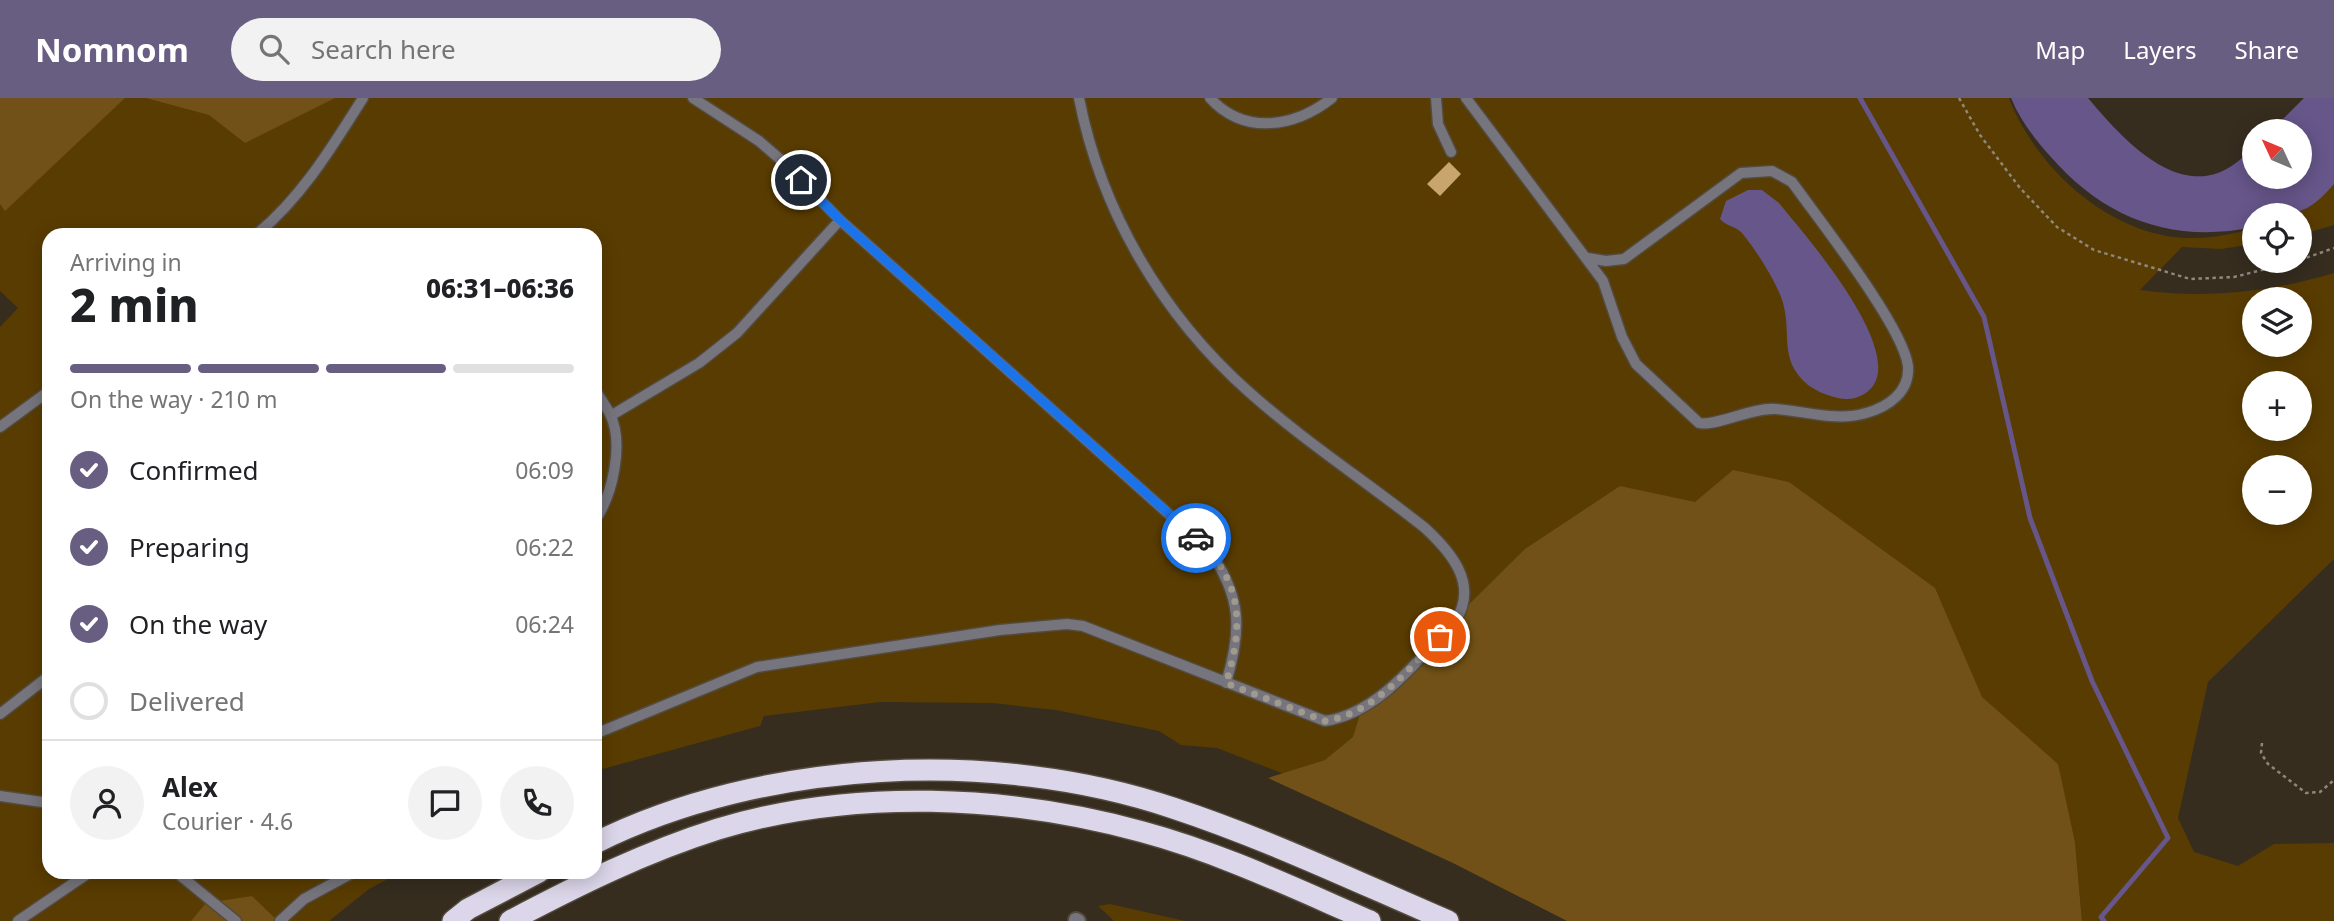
<!DOCTYPE html>
<html lang="en">
<head>
<meta charset="utf-8">
<style>
	body { margin:0; font-family:"Noto Sans",sans-serif; background:#f2f2f2; color:#202124; height:100vh; display:flex; flex-direction:column; font-size:26px; white-space:nowrap }
	* { box-sizing:border-box; margin:0 }
	p { font-size:23px; color:#757577 }
	.icon { flex:none; width:38px; height:38px; fill:none; stroke:currentColor; stroke-width:2; stroke-linecap:round; stroke-linejoin:round }
	.map { position:relative; flex:1; overflow:hidden }
	.side { position:absolute; left:42px; top:130px; width:560px; height:651px; display:flex; flex-direction:column; background:#fff; border-radius:21px; box-shadow:0 4px 18px #0003 }
	.side>* { flex:none }
	.needle { width:46px; rotate:314deg }
	.controls { position:absolute; left:2242px; top:21px; display:grid; gap:14px }
	.controls a { display:grid; place-items:center; width:70px; height:70px; border-radius:50%; background:#fff; box-shadow:0 4px 18px #0003; font-size:35px }
	.pin { position:absolute; display:grid; place-items:center; width:60px; height:60px; color:#fff; margin:-30px; border:4px solid #fff; border-radius:50%; box-shadow:0 2px 7px #0007 }
	.courier { position:absolute; display:grid; place-items:center; width:70px; height:70px; margin:-35px; border:5px solid #1a73e8; border-radius:50%; background:#fff; color:#222; box-shadow:0 2px 9px #0007 }
	.headline em { font-style:normal; font-weight:800 }
	.headline div { display:flex; flex-direction:column-reverse }
	.headline { display:flex; align-items:center; justify-content:space-between; height:119px; padding:0 28px }
	h1 { font-size:46px; font-weight:800; line-height:52px }
	.bar { display:grid; grid-template-columns:repeat(4,1fr); gap:10px 7px; align-content:center; height:84px; padding:0 28px }
	.bar i { height:9px; border-radius:5px; background:#e0e0e0 }
	.bar .on { background:#685e82 }
	.bar p { grid-column:span 4 }
	.line { display:flex; align-items:center; gap:18px; padding:0 28px; border-top:2px solid #e0e0e0 }
	.line div { flex:1 }
	.round { display:grid; place-items:center; flex:none; width:74px; height:74px; border-radius:37px; background:#f2f2f2 }
	ol { padding:0 28px; list-style:none }
	li { display:flex; align-items:center; gap:21px; height:77px }
	li p { margin-inline-start:auto }
	li .icon { padding:7px; border-radius:50%; background:#685e82; color:#fff; stroke-width:4 }
	li:last-child { color:#757577 }
	li i { width:38px; height:38px; border:4px solid #e0e0e0; border-radius:50% }
	header { display:flex; align-items:center; gap:42px; box-sizing:border-box; height:98px; padding:0 35px; background:#685e82; color:#fff }
	header strong { font-size:33px }
	nav { display:flex; gap:38px; margin-inline-start:auto; font-size:24px }
	.search { width:490px; height:63px; background:#f2f2f2; display:flex; align-items:center; gap:18px; box-sizing:border-box; padding:0 24px; border-radius:38px; color:#757577; font-size:26px }
	.map>svg:first-child { display:block }
</style>
</head>
<body>
<header>
<strong>Nomnom</strong>
<div class="search"><svg class="icon" aria-label="search" viewBox="0 0 24 24"><circle cx="10" cy="10" r="6"/><path d="M15 15l6 6"/></svg>Search here</div>
<nav><a>Map</a><a>Layers</a><a>Share</a></nav>
</header>
<div class="map">
<svg width="2334" height="823" viewBox="0 0 2334 823">
	<rect width="100%" height="100%" fill="#362d1f"/>
	<path fill="#593c01" fill-rule="evenodd" d="M0,0H2009C2036,71 2112,139 2190,140C2211,141 2234,135 2254,131V146L2221,151L2182,149L2140,192C2207,201 2270,194 2334,175V461L2208,584L2178,720L2194,754L2238,768L2274,746L2334,745V823H2082L2075,744L2067,709L1302,683L1217,650L1181,647L1159,633L1056,612L992,605L880,604L764,618L760,628L595,673V136H49V774H401L369,791L329,823H0V229L18,210L0,193ZM2254,201H2300V247H2254ZM2254,285H2300V331H2254ZM2254,369H2300V415H2254Z
		M2334,84V127L2300,137V117H2293Z
		M1110,806L1185,823H1114L1098,808Z"/>
	<path fill="#715117" d="M0,0H125L5,113L0,106Z
		M146,0H335L245,45L209,17Z
		M1733,372L1789,384L1935,490L1982,599L2058,666L2075,744L2082,823H1567L1453,765L1268,680L1325,662L1353,639L1361,613L1525,451L1620,388L1695,404Z
		M252,798L278,823H191L206,805Z"/>
	<path fill="#66568a" d="M2011,0H2088C2117,34 2167,93 2218,75C2232,70 2243,59 2254,50V79H2300V33H2271L2304,0H2334V86C2307,118 2293,117 2254,117V129C2172,146 2105,121 2050,58C2034,40 2020,22 2011,0Z
		M1748,92H1762L1779,105C1803,135 1926,273 1858,299C1844,305 1820,296 1808,287C1776,260 1794,233 1781,199C1773,179 1756,152 1742,135C1735,128 1726,128 1720,121L1726,103Z"/>
	<g fill="none" stroke-linecap="round" stroke-linejoin="round">
		<path stroke="#66568a" stroke-width="5" d="M1860,0L1984,219L2030,420L2092,583L2168,740L2101,819L2104,823"/>
	</g>
	<path fill="#c9a56e" d="M1449,64L1461,76L1440,98L1427,86Z"/>
	<g fill="none" stroke-linecap="round" stroke-linejoin="round">
		<defs>
			<path id="lane" d="M693,0L759,43L781,62L840,122L1209,452C1242,499 1242,532 1226,585
				M1210,0C1245,38 1295,29 1332,0
				M1436,0L1438,26L1451,54
				M1466,0L1603,183L1622,239L1636,266L1699,325C1715,329 1752,309 1776,311C1806,313 1837,324 1866,315C1888,309 1910,294 1908,268C1903,228 1819,122 1792,84L1772,73L1741,75L1624,161L1606,163L1588,160
				M257,136C302,99 332,49 363,0
				M595,292C600,300 606,308 610,316C624,345 613,397 595,422
				M612,317L699,265L737,235L840,122
				M0,329L49,293
				M0,616L49,578
				M595,636L757,569L1000,532L1067,526L1083,528L1325,623C1380,615 1420,559 1456,522C1478,486 1452,455 1425,430C1367,384 1304,343 1249,294C1162,217 1101,113 1079,0
				M0,698L49,705
				M176,774L236,823
				M18,823L90,774
				M280,823L304,801L354,774"/>
			<path id="street" d="M1076,822L1078,823"/>
			<path id="highway" d="M595,745C764,661 995,650 1173,710C1267,741 1357,784 1448,823
				M453,823L468,811L539,774
				M510,823C578,787 645,754 718,731C853,690 1009,697 1143,734C1221,755 1296,791 1370,823"/>
		</defs>
		<use href="#lane" stroke="#534b3e" stroke-width="13"/>
		<use href="#street" stroke="#534b3e" stroke-width="18"/>
		<use href="#highway" stroke="#534b3e" stroke-width="24"/>
		<path stroke="#8e877c" stroke-width="2.5" stroke-dasharray="3.5 3.5" stroke-linecap="butt" d="M1959,0L1980,37L2020,90L2057,129L2094,152L2190,181L2234,179L2298,163
			M2300,162L2334,150
			M2262,645L2261,655L2268,666L2306,695L2320,694L2334,682"/>
		<use href="#lane" stroke="#76747c" stroke-width="10"/>
		<use href="#street" stroke="#76747c" stroke-width="14"/>
		<use href="#highway" stroke="#dbd6e9" stroke-width="21"/>
	</g>
	<g fill="none" stroke-linecap="round" stroke-linejoin="round">
		<path stroke="#a0998e" stroke-width="7" stroke-dasharray="0 12.6" d="M1196,440C1243,483 1244,527 1226,585L1325,623C1373,616 1408,572 1440,539"/>
		<path stroke="#1a73e8" stroke-width="9" d="M801,82L840,122L1196,440"/>
	</g>
</svg>
<div class="controls">
<a><svg class="needle" viewBox="-14 -14 28 28"><path d="M0-13l5 13h-10z" fill="#e53935"/><path d="M0 13l5-13h-10z" fill="#757577"/></svg></a>
<a><svg class="icon" aria-label="locate" viewBox="0 0 24 24"><circle cx="12" cy="12" r="6"/><path d="M12 2v4M12 18v4M2 12h4M18 12h4"/></svg></a>
<a><svg class="icon" aria-label="layers" viewBox="0 0 24 24"><path d="M12 4l9 5-9 5-9-5zM3 14l9 5 9-5"/></svg></a>
<a>+</a>
<a>−</a>
</div>
<div class="pin" style="left:1440px;top:539px;background:#ea580c"><svg class="icon" aria-label="bag" viewBox="0 0 24 24"><path d="M5 8h14l-1 12H6zM9 8a3 3 0 0 1 6 0"/></svg></div>
<div class="pin" style="left:801px;top:82px;background:#1f2937"><svg class="icon" aria-label="home" viewBox="0 0 24 24"><path d="M3 11l9-7 9 7M6 9v11h12V9"/></svg></div>
<div class="courier" style="left:1196px;top:440px"><svg class="icon" aria-label="car" viewBox="0 0 24 24"><path d="M5 17H2v-5l4-1 3-4h7l3 4 3 1v5h-3M9 17h6M6 11h13"/><circle cx="7" cy="17" r="2"/><circle cx="17" cy="17" r="2"/></svg></div>
<section class="side">
<div class="headline"><div><h1>2 min</h1><p>Arriving in</p></div><em>06:31–06:36</em></div>
<div class="bar"><i class="on"></i><i class="on"></i><i class="on"></i><i></i><p>On the way · 210 m</p></div>
<ol>
<li><svg class="icon" aria-label="check" viewBox="0 0 24 24"><path d="M5 12l5 5 9-10"/></svg>Confirmed<p>06:09</p></li>
<li><svg class="icon" aria-label="check" viewBox="0 0 24 24"><path d="M5 12l5 5 9-10"/></svg>Preparing<p>06:22</p></li>
<li><svg class="icon" aria-label="check" viewBox="0 0 24 24"><path d="M5 12l5 5 9-10"/></svg>On the way<p>06:24</p></li>
<li><i></i>Delivered</li>
</ol>
<div class="line" style="height:126px"><a class="round"><svg class="icon" aria-label="person" viewBox="0 0 24 24"><circle cx="12" cy="8" r="4"/><path d="M4 21q1-7 8-7t8 7"/></svg></a><div><b>Alex</b><p>Courier · 4.6</p></div><a class="round"><svg class="icon" aria-label="chat" viewBox="0 0 24 24"><path d="M4 5h16v11H9l-5 4z"/></svg></a><a class="round"><svg class="icon" aria-label="phone" viewBox="0 0 24 24"><path d="M5 4h4l2 5-3 2q2 4 5 5l2-3 5 2v4C11 20 4 13 5 4z"/></svg></a></div>
</section>
</div>
</body>
</html>
